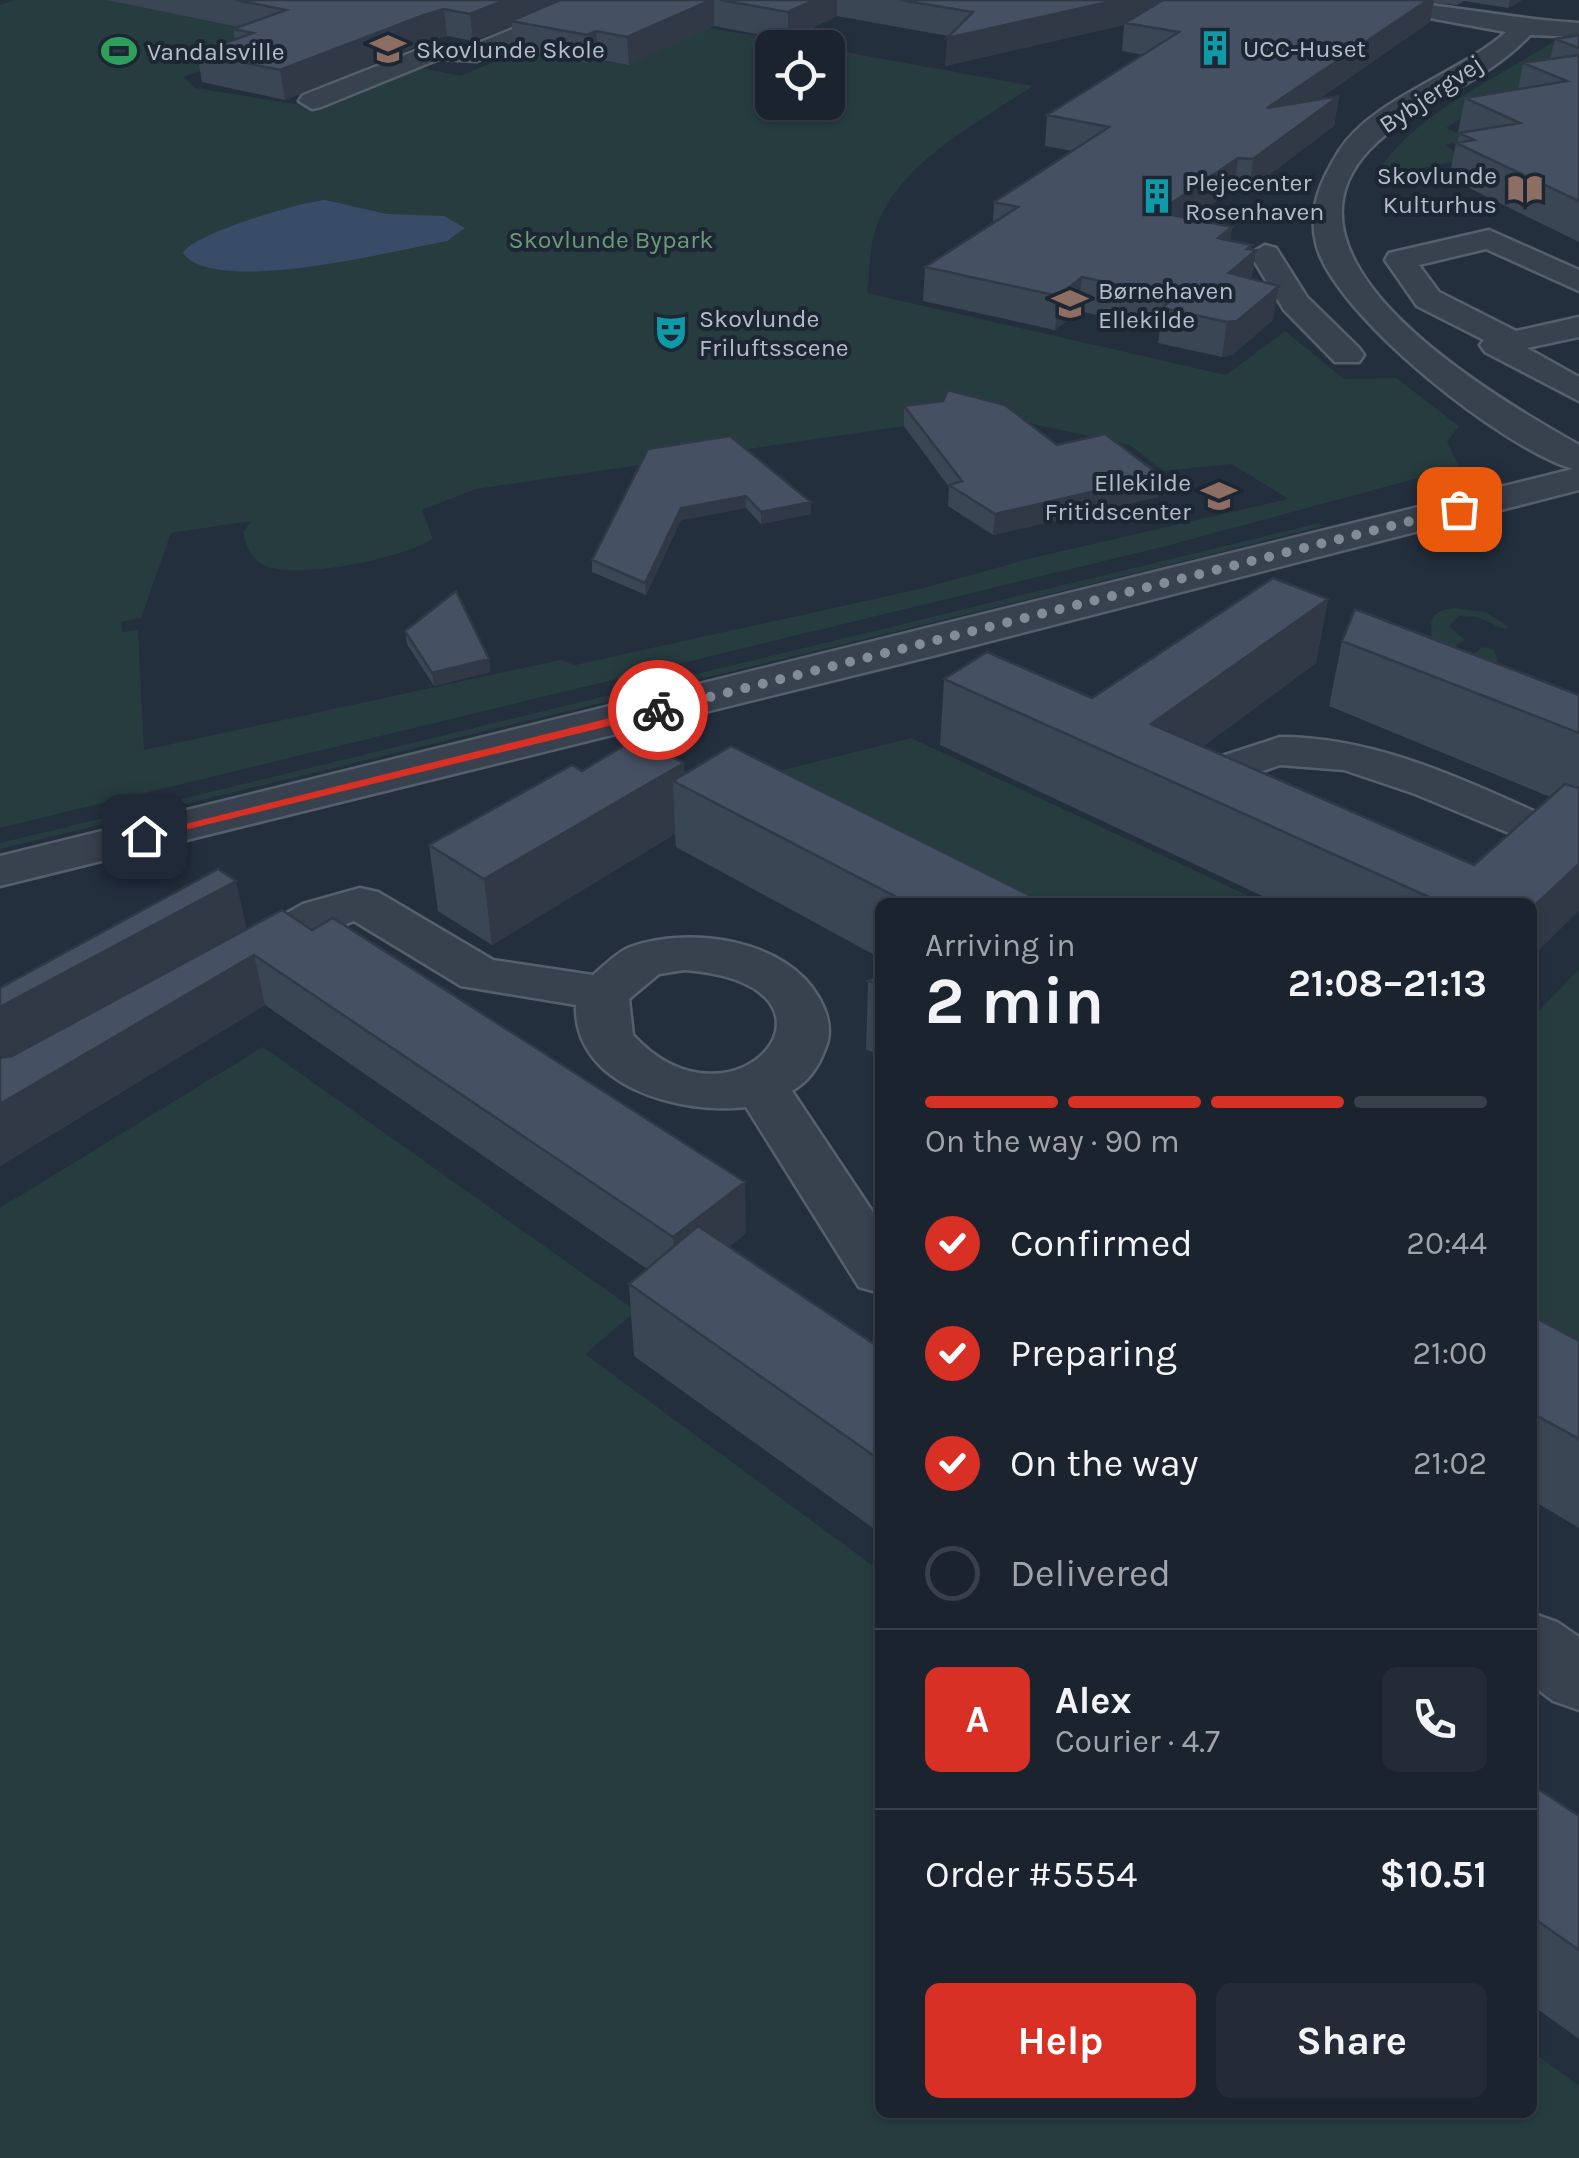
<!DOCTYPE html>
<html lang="en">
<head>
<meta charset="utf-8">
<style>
	body { margin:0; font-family:Karla,sans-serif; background:#242b36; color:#f1f3f6; height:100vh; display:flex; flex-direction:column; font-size:38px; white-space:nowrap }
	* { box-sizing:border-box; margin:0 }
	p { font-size:32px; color:#a0a4aa }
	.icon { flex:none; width:55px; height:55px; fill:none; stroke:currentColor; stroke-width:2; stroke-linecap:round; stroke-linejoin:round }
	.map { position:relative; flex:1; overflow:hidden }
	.drawer { position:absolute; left:875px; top:898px; width:662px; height:1220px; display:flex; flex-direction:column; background:#1b232e; border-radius:15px; box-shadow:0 2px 8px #0004,0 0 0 2px #39404a }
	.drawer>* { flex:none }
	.buttons { position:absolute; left:755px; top:30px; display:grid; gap:20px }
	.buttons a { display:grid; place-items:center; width:90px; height:90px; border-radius:15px; background:#1b232e; box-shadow:0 2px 8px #0004,0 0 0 2px #39404a; font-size:50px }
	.pin { position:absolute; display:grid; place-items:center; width:85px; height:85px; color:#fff; margin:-42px; border-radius:20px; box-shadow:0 5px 15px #0006 }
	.courier { position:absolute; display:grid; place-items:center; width:100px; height:100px; margin:-50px; border:8px solid #d93025; border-radius:50%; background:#fff; color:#222; box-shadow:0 2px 12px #0007 }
	.headline em { font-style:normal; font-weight:700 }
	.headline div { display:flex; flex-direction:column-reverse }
	.headline { display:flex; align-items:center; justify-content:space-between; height:170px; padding:0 50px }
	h1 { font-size:65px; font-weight:700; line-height:75px }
	.bar { display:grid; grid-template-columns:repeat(4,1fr); gap:15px 10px; align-content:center; height:120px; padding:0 50px }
	.bar i { height:12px; border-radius:8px; background:#39404a }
	.bar .selected { background:#d93025 }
	.bar p { grid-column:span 4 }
	.line { display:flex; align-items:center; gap:25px; padding:0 50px; border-top:2px solid #39404a }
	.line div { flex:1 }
	.round { display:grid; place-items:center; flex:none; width:105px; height:105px; border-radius:15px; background:#242b36 }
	ol { padding:0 50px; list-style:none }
	li { display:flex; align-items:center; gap:30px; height:110px }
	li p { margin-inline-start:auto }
	li .icon { padding:10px; border-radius:50%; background:#d93025; color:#fff; stroke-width:4 }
	li:last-child { color:#a0a4aa }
	li i { width:55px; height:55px; border:5px solid #39404a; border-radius:50% }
	.button { display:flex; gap:20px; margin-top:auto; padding:20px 50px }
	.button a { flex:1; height:115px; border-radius:15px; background:#d93025; color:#fff; font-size:40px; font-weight:700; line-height:115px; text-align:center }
	.button a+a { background:#242b36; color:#f1f3f6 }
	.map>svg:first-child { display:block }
</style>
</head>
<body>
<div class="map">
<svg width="1579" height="2158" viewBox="0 0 1579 2158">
	<rect width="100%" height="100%" fill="#242f3e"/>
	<path fill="#263c3f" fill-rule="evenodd" d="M14,0H136L301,32L183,77L195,88L320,108L416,67L461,76L612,11L819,47L772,48V102H828V49L1033,86C978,123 897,163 875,231C869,250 870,273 867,293L1226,375L1285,331L1344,379L1396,378L1459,426L1447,442L1459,467L1166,546L0,828V5ZM986,414L1130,445L1163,471L1232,464L1288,499L1032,558L920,589L575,665L560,660L144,750L138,630L122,632L121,622L141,618L171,533L251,521L243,533C247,546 250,558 263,565C296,581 403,558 433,539L422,510L476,489Z
		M1560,37L1579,44L1548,83L1504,91L1446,128L1472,139L1445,145L1455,152L1496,153L1399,173L1383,164C1425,107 1503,76 1560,37Z
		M1319,523L1323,526L1206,556L0,849V843Z
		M1454,608L1485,612L1510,627L1503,629L1478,617L1459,616L1449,626L1465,640L1455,645L1461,651L1475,653L1482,647L1494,650L1498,662L1487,666L1431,648C1434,624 1422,613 1454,608Z
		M911,738L1262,902H928L705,789Z
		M1579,969V1406L1533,1380L1532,1018Z
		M263,1047L636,1311L585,1354L880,1571V2112H1532L1533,2052L1579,2086V2158H0V1208Z"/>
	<path fill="#394c67" d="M325,200L387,214L444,216L465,228L447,241C397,250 214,297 183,253C193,234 300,202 325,200Z"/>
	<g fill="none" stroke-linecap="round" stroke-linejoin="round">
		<defs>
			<path id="minor" d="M584,0H616L477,61L439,59L321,107L312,109L299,101L303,95L428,46L466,48Z
				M1357,0C1432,0 1504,19 1579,23V37L1530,35C1485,84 1415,102 1369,150C1262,264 1500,400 1579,445V490L936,655L0,886V856L1573,469C1505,450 1332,314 1316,243C1308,208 1321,180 1339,151C1372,99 1459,74 1506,32L1369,7Z
				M1489,230L1579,270V291L1486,249L1419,265L1439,292L1516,331L1579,317V337L1527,348L1579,377V401L1485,352L1480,345L1484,340L1417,306L1385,260L1389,253Z
				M1265,245L1276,248L1307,297L1359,348L1364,355L1359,362H1335L1284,310L1250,254Z
				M1280,737C1387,737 1483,790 1579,831V862L1415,794L1344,770L1280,765L1229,783L1213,779L1206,769L1213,759Z
				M360,888L378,892L493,960L593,975C604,966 617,952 630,947C690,926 786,939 819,998C828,1014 833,1031 825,1049C819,1066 808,1082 792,1091L880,1223V1293L859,1287L746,1107C682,1115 573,1087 576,1005L461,986L354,921C311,935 270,984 223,971L215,960L223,949L303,904ZM685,970C870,985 735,1146 633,1035L629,999L659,974Z
				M1532,1613L1557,1622L1579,1637V1710L1553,1701L1532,1685Z"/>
		</defs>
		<use href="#minor" stroke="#565f6c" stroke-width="5"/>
		<use href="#minor" fill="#38414e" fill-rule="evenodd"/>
	</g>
	<path fill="#3b4654" d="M107,0H1522L1508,8L1464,1L1457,5L1434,3L1430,22L1317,100L1339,96L1334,126L1249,190L1234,189L1191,218L1232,227L1230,240L1256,250L1251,278L1273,320L1232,355L1222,357L1158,343L1160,329L1079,311L1055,330L923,301L925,267L993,223L994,202L1073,151L1045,146L1047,115L1144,55L1122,51L1124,25L945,66L948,36L837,16L788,40L714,26L629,65L598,59L588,63L513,49L512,26L473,41L447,36L427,42L285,100L202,82L197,53L235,40L233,29L239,27Z
		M1579,35V242L1449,178L1456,143L1461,133L1458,132L1465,98L1518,90L1523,63L1550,59L1555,39Z
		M904,406L1057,445L1161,476L1158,497L993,535L948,506L949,487L904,426Z
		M648,449L811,514L761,524L746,508L681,520L646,595L592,572V560Z
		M1328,599L1316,663L1202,747L1474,865L1550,797L1329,706L1342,641L1579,695V911L1532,902H1275L940,745L944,679L1092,698Z
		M405,631L489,659L490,672L434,686L407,644Z
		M582,771L685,774L1043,902H880V958L676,847L675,834L492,945L438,911L429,845Z
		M247,929L746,1233L729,1247L880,1348V1533L634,1356L629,1284L647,1269L265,1005L0,1166V988Z
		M880,974V1054L866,1050L868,981Z
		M1532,1316L1579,1341V1528L1532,1500Z
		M1532,1785L1579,1816V2039L1532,2005Z"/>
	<path fill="#303945" d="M505,0H575L511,21L512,26L473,41L470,14Z
		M711,0H714V26L629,65L627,37Z
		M814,0H837V16L788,40V12Z
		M1117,0H1188L1125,23L1124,25L945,66L947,38Z
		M1428,0H1434L1430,22L1263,138L1267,108Z
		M1510,0H1522L1508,8Z
		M444,9L447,36L427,42L285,100L280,70L424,15Z
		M596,31L598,59L588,63L587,35Z
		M1339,96L1334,126L1249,190L1253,159Z
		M1238,158L1234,189L1154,244L1158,212Z
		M1232,227L1227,259L1218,238Z
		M1252,245L1251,254L1256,250L1251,284L1229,273Z
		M1082,277L1079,311L1055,330L1058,296Z
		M1279,286L1273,320L1232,355L1222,357L1227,322Z
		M1161,476L1158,497L993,535L995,514Z
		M746,496V508L681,520L646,595L645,583L681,508Z
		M811,502V514L761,524V512Z
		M1328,599L1316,663L1161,777L1151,724Z
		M489,659L490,672L434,686L432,673Z
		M684,763L685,787L673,781L675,834L492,945L484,879Z
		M1579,864V911L1532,957V908Z
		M236,881L247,930L0,1067V1007Z
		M254,955L265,1005L0,1166V1104Z
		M745,1182L746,1233L676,1289L673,1237Z"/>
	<path fill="#455162" stroke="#303945" stroke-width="2.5" d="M236,0H505L470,14L444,9L424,15L280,70L197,53L253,33L233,29L286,10Z
		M560,0H711L627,37L596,31L587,35L511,21Z
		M720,0H814L788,12Z
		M900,0H1117L947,38L973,12Z
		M1163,0H1428L1267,108L1339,96L1253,159L1238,158L1158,212L1232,227L1218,238L1252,245L1247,249L1256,250L1229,273L1279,286L1237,321L1227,322L1162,308L1175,297L1082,277L1058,296L925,267L1018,207L994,202L1109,127L1047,115L1179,32L1125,23Z
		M1579,35V48L1555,39Z
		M1579,55V201L1456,143L1474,140L1459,133L1520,123L1465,98L1567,81L1523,63Z
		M948,390L1005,405L1057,445L1105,434L1161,476L995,514L949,485L962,481L904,406L943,401Z
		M730,436L811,502L761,512L746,496L681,508L645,583L592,560L648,449Z
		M1273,578L1328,599L1151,724L1474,865L1565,784L1579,788V864L1532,908V902H1440L944,679L987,652L1092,698Z
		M456,591L489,659L432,673L405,631Z
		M1355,609L1579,695V733L1342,641Z
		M635,739L684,763L484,879L429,845L572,765L582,771Z
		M731,746L1043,902H906L673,781Z
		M218,869L236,881L0,1007V988Z
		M282,910L312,930L333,918L745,1182L673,1237L254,955L0,1104V1058L12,1056Z
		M880,974V984L868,981Z
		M698,1226L880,1348V1460L629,1284Z
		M1532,1316L1579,1341V1439L1532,1413Z
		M1532,1785L1579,1816V1950L1532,1917Z"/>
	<path fill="#d93025" d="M658,706L662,713L144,840L137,836Z"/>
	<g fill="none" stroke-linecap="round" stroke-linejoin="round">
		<path stroke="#828b98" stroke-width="10" stroke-dasharray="0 18" d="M658,710L1459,509"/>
	</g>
	<defs>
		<symbol id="building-bare" viewBox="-9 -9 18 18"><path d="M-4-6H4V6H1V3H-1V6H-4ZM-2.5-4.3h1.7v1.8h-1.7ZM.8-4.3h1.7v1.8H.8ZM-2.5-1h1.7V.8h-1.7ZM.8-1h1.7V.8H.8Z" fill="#0f9aa8" stroke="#1d2633" stroke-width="2.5" paint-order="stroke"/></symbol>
		<symbol id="school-bare" viewBox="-9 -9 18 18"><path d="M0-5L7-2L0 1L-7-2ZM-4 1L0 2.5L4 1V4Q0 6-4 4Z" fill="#8d6e63" stroke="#1d2633" stroke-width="2.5" paint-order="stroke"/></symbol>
		<symbol id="stadium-bare" viewBox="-9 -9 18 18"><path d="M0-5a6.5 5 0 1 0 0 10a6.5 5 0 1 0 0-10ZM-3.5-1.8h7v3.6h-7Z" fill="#2e9e5b" stroke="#1d2633" stroke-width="2.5" paint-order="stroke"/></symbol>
		<symbol id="library-bare" viewBox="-9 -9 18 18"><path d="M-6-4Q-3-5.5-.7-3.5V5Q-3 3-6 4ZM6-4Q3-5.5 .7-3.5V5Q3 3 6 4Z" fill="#8d6e63" stroke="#1d2633" stroke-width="2.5" paint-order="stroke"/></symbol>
		<symbol id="theatre-bare" viewBox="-9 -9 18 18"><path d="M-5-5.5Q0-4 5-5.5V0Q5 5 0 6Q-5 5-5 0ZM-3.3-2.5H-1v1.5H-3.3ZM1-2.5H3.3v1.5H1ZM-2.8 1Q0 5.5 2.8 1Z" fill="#0f9aa8" stroke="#1d2633" stroke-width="2.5" paint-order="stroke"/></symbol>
	</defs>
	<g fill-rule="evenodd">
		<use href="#building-bare" x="1190" y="23" width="50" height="50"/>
		<use href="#school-bare" x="363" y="24" width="50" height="50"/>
		<use href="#stadium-bare" x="94" y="26" width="50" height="50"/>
		<use href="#library-bare" x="1500" y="164" width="50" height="50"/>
		<use href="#building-bare" x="1132" y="171" width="50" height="50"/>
		<use href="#school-bare" x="1045" y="279" width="50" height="50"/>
		<use href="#theatre-bare" x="646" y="307" width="50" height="50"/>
		<use href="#school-bare" x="1194" y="471" width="50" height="50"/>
	</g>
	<g text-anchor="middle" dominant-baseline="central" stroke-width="8" stroke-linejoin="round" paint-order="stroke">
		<g font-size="25" fill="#b4bcc9" stroke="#1d2633" text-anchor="start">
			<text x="1243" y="48">UCC-Huset</text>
			<text x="416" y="49">Skovlunde Skole</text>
			<text x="147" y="51">Vandalsville</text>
			<text x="1497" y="175" text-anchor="end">Skovlunde<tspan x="1497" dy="29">Kulturhus</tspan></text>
			<text x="1185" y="182">Plejecenter<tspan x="1185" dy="29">Rosenhaven</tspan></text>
			<text x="1098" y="290">Børnehaven<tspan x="1098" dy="29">Ellekilde</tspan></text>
			<text x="699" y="318">Skovlunde<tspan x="699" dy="29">Friluftsscene</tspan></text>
			<text x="1191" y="482" text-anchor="end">Ellekilde<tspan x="1191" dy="29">Fritidscenter</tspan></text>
		</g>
		<g font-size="25" fill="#b4bcc9" stroke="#1d2633">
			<text transform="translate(1431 94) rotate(-34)">Bybjergvej</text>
		</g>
		<g font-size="25" fill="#6b9a76" stroke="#1d2633">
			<text x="611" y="239">Skovlunde Bypark</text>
		</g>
	</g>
</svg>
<div class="buttons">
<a><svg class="icon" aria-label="locate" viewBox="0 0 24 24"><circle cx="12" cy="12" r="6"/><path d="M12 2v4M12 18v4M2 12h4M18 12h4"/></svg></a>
</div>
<div class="pin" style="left:1459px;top:509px;background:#ea580c"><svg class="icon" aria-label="bag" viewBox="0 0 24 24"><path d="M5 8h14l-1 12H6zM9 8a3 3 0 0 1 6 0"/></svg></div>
<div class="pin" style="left:144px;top:836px;background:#1f2937"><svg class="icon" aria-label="home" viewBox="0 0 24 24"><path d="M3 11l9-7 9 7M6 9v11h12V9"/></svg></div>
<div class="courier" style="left:658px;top:710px"><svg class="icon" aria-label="bike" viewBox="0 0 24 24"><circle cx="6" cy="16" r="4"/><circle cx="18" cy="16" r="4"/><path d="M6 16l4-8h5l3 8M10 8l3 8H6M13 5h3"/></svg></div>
<section class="drawer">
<div class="headline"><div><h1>2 min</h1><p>Arriving in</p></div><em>21:08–21:13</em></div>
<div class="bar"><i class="selected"></i><i class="selected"></i><i class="selected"></i><i></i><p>On the way · 90 m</p></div>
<ol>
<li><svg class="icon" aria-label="check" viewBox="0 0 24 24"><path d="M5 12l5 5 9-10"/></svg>Confirmed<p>20:44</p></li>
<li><svg class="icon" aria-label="check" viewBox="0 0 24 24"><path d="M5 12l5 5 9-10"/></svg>Preparing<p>21:00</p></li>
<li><svg class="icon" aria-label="check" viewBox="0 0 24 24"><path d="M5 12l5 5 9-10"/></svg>On the way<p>21:02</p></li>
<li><i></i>Delivered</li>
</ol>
<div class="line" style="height:180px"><b class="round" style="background:#d93025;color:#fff">A</b><div><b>Alex</b><p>Courier · 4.7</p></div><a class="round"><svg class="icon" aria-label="phone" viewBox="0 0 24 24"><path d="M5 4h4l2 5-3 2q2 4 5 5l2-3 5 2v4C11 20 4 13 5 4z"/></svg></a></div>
<div class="line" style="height:130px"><div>Order #5554</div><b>$10.51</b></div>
<div class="button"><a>Help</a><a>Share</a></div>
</section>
</div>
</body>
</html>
